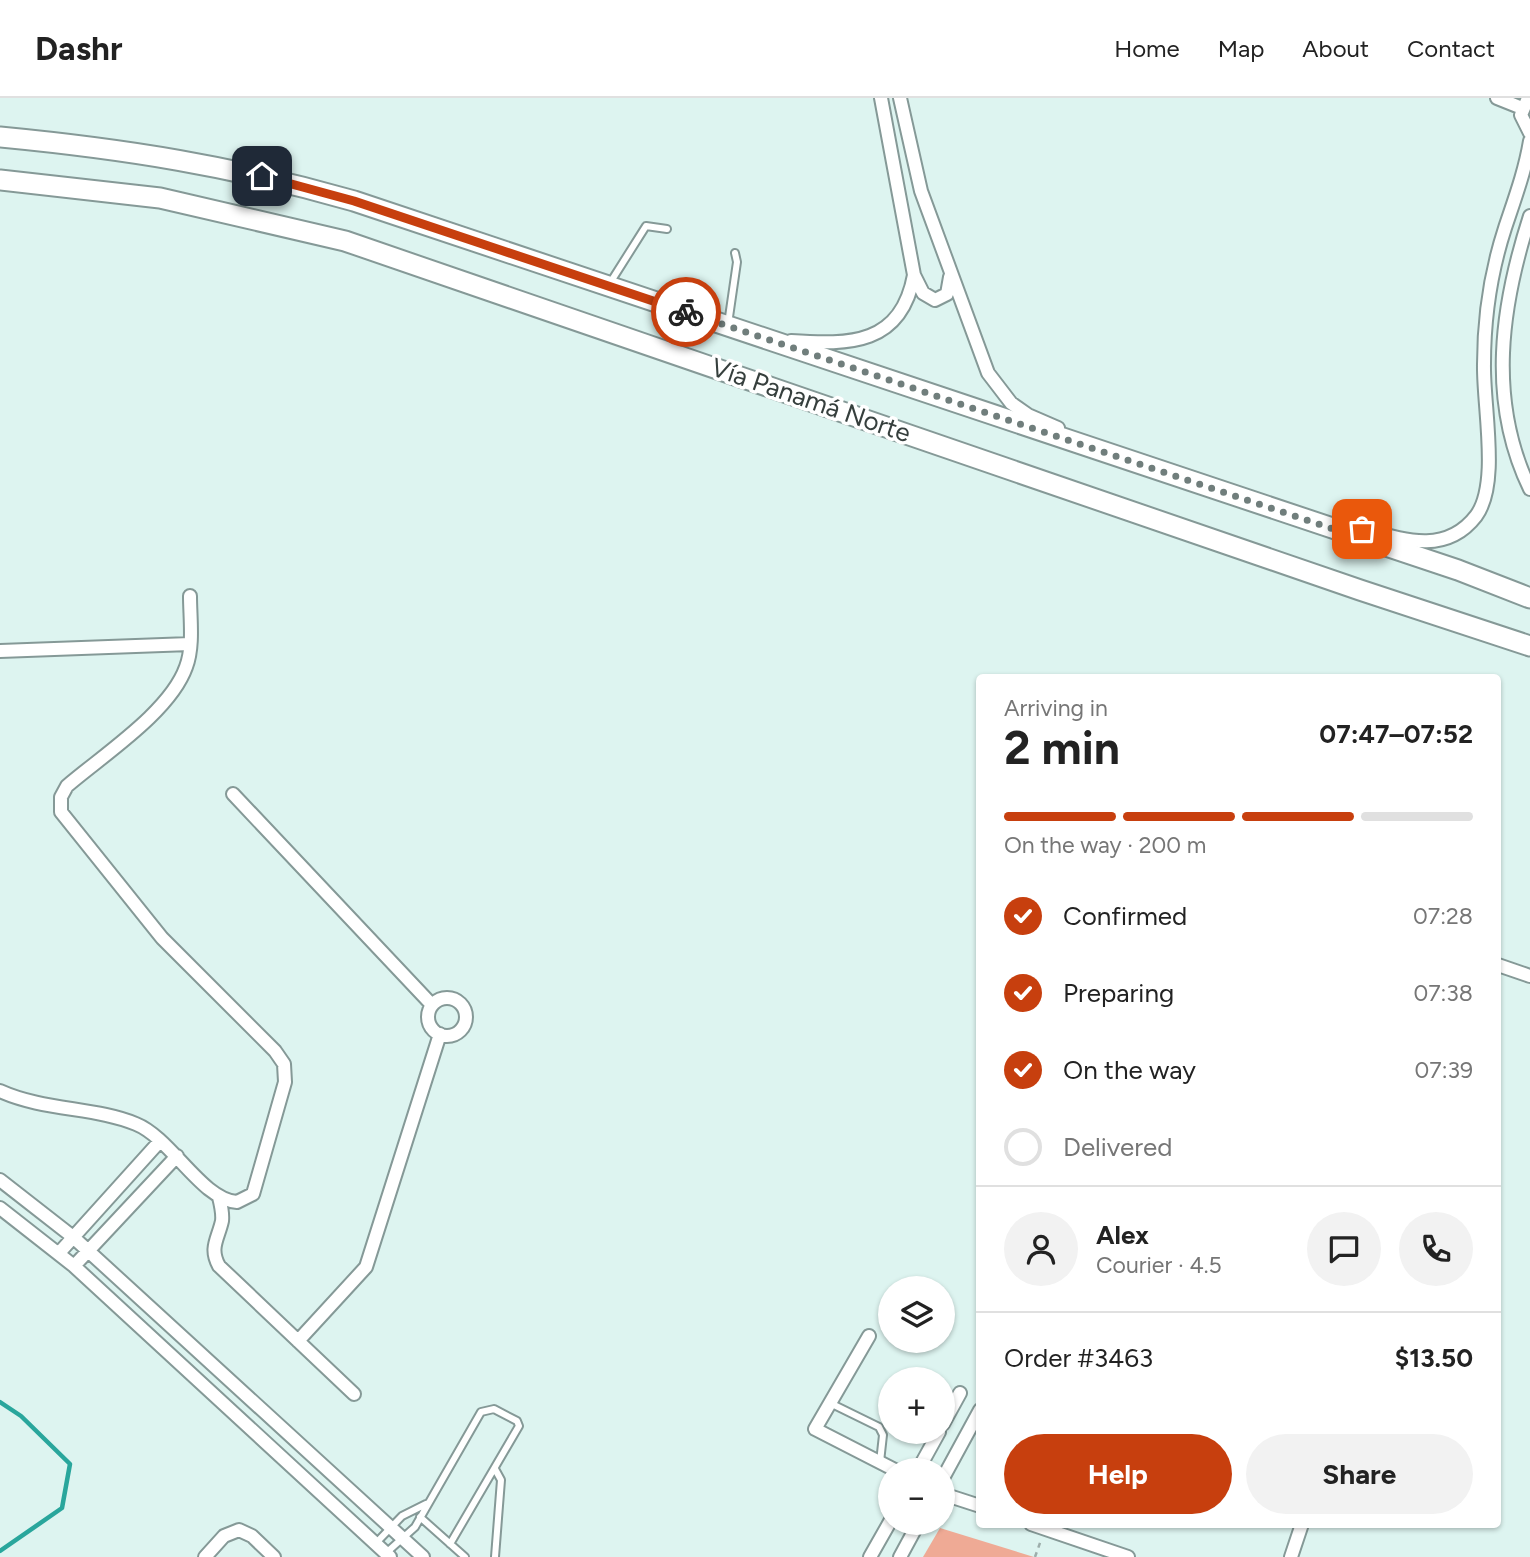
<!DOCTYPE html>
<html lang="en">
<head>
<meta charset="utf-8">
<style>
	body { margin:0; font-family:Figtree,sans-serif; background:#f2f2f2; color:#222; height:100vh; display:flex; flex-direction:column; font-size:26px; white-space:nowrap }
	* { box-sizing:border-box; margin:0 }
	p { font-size:23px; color:#767676 }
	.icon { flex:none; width:38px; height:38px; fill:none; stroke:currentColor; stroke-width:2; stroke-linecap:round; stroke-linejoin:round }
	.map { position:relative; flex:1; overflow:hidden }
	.side { position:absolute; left:976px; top:576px; width:525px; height:854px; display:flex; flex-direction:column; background:#fff; border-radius:7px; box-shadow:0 2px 5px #0004 }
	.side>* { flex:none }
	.fabs { position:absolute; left:878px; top:1178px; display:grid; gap:14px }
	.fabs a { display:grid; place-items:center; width:77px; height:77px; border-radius:50%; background:#fff; box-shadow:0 2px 5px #0004; font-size:35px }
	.pin { position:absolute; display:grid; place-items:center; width:60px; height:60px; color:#fff; margin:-30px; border-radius:14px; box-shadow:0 4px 10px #0006 }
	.courier { position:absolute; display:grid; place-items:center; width:70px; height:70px; margin:-35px; border:5px solid #c73f0e; border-radius:50%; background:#fff; color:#222; box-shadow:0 2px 9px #0007 }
	.summary em { font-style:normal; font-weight:700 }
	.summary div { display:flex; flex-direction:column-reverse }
	.summary { display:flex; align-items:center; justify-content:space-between; height:119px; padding:0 28px }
	h1 { font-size:46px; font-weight:700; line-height:52px }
	.bar { display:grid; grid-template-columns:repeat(4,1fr); gap:10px 7px; align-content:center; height:84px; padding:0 28px }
	.bar i { height:9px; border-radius:5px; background:#e0e0e0 }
	.bar .selected { background:#c73f0e }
	.bar p { grid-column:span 4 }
	.line { display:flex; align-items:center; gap:18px; padding:0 28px; border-top:2px solid #e0e0e0 }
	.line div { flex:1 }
	.round { display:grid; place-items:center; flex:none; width:74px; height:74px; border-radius:37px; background:#f2f2f2 }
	ol { padding:0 28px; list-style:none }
	li { display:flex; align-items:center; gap:21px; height:77px }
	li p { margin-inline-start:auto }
	li .icon { padding:7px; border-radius:50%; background:#c73f0e; color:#fff; stroke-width:4 }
	li:last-child { color:#767676 }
	li i { width:38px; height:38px; border:4px solid #e0e0e0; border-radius:50% }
	.cta { display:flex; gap:14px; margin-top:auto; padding:14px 28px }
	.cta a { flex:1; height:80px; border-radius:42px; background:#c73f0e; color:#fff; font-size:28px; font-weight:700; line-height:80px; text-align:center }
	.cta a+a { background:#f2f2f2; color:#222 }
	header { display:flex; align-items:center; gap:42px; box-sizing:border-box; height:98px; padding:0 35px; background:#fff; border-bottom:2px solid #e0e0e0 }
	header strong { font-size:33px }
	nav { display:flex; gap:38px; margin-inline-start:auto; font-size:24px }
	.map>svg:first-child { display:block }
</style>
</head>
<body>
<header>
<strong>Dashr</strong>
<nav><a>Home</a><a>Map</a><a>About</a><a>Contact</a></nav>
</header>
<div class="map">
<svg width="1530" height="1459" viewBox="0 0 1530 1459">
	<rect width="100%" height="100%" fill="#ddf4f0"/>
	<path fill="#efaa95" d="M940,1430L1034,1459H923Z"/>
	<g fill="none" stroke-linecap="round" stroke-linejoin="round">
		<path stroke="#29a69c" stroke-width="4.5" d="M0,1304L21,1318L70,1366L62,1410L0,1453"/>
		<defs>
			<path id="lane" d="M610,185L646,128L667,131
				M728,226L737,164L735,155
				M830,1305L879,1329L883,1337L880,1364
				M495,1371L501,1382L495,1459
				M420,1419L465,1459
				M376,1445L402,1418L426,1406
				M386,1455L415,1429L481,1314L494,1311L517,1323L519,1328L450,1446"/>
			<path id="street" d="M900,0L921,93L988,275L1011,305L1028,317L1058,330
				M1497,0L1522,10
				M1528,0L1521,17L1530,35
				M1530,118C1501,208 1487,302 1530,391
				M914,177L923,195L935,202L947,196L950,179
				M791,243C850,247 901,247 914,177L881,0
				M1364,431C1403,442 1446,457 1476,418C1500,386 1483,308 1484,266C1484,221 1491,173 1505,130C1515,100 1525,73 1530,43
				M0,553L190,546
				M233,696L432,907
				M1498,867L1530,878
				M428 919a19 19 0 1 1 38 0a19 19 0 1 1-38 0Z
				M0,993C44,1013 96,1009 136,1026C171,1040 202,1102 237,1104L253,1096L285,984L284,966L275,953L162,840L61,714V699L67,688C103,657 170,614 186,569C194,548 190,520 190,498
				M0,1082L73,1139L423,1459
				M219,1099C221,1107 223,1115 222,1123C218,1141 209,1150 219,1168L354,1296
				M0,1110L74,1168L390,1459
				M59,1155L160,1043
				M74,1168L177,1058
				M869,1238L815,1331L895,1372
				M298,1243L366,1169L440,936
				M943,1326L960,1295
				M918,1372L939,1334
				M943,1380L980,1312
				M943,1396L980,1408
				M1031,1426L1128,1459
				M205,1459L224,1438L239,1432L252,1438L274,1459
				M870,1459L891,1422
				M900,1459L919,1424
				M1291,1459L1302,1426"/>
			<path id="primary" d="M0,39C125,51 233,68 354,103L1458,472L1530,500
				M0,82L160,100L345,143L1360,492L1530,548"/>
		</defs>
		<use href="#lane" stroke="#859997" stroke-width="10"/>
		<use href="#street" stroke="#859997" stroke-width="16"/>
		<use href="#primary" stroke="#859997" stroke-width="23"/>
		<path stroke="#9daeab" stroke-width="2.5" stroke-dasharray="5 5" stroke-linecap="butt" d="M1035,1459L1041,1442"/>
		<use href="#lane" stroke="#fff" stroke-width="6"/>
		<use href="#street" stroke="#fff" stroke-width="12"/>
		<use href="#primary" stroke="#fff" stroke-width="19"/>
	</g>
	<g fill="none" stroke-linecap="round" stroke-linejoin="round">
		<path stroke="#707e7c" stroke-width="7" stroke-dasharray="0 12.6" d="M686,214L1342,434L1362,431"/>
		<path stroke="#c73f0e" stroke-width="9" d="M262,78L354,103L686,214"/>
	</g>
	<g text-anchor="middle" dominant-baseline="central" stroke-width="7" stroke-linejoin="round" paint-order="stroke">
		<g font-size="26" fill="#363f3d" stroke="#fff">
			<text transform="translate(811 302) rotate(19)">Vía Panamá Norte</text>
		</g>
	</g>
</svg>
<div class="fabs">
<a><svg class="icon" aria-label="layers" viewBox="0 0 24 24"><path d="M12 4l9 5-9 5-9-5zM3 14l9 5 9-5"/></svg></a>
<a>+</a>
<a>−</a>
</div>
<div class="pin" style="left:1362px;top:431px;background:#ea580c"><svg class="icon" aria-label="bag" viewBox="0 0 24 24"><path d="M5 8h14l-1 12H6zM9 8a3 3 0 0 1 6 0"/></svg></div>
<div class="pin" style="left:262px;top:78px;background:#1f2937"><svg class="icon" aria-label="home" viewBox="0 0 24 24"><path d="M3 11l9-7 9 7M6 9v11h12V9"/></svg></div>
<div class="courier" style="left:686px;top:214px"><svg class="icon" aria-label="bike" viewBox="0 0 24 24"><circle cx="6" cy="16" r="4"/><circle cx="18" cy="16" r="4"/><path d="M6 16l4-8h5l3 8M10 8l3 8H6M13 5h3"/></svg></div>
<section class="side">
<div class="summary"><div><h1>2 min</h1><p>Arriving in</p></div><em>07:47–07:52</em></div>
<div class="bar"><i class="selected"></i><i class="selected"></i><i class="selected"></i><i></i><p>On the way · 200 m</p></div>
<ol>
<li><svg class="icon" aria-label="check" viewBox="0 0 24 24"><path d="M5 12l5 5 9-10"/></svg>Confirmed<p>07:28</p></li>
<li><svg class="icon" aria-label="check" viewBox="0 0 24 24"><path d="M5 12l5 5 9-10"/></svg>Preparing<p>07:38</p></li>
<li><svg class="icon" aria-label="check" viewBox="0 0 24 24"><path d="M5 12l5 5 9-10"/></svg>On the way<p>07:39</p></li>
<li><i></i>Delivered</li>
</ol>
<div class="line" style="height:126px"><a class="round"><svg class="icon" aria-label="person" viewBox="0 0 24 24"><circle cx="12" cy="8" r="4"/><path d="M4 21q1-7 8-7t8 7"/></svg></a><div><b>Alex</b><p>Courier · 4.5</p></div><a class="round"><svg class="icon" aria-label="chat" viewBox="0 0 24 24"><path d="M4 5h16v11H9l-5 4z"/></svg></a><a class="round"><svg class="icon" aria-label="phone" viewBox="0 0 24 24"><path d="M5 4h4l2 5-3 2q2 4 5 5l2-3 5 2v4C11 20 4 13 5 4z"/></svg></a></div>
<div class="line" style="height:91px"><div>Order #3463</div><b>$13.50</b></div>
<div class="cta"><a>Help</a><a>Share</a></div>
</section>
</div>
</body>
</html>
